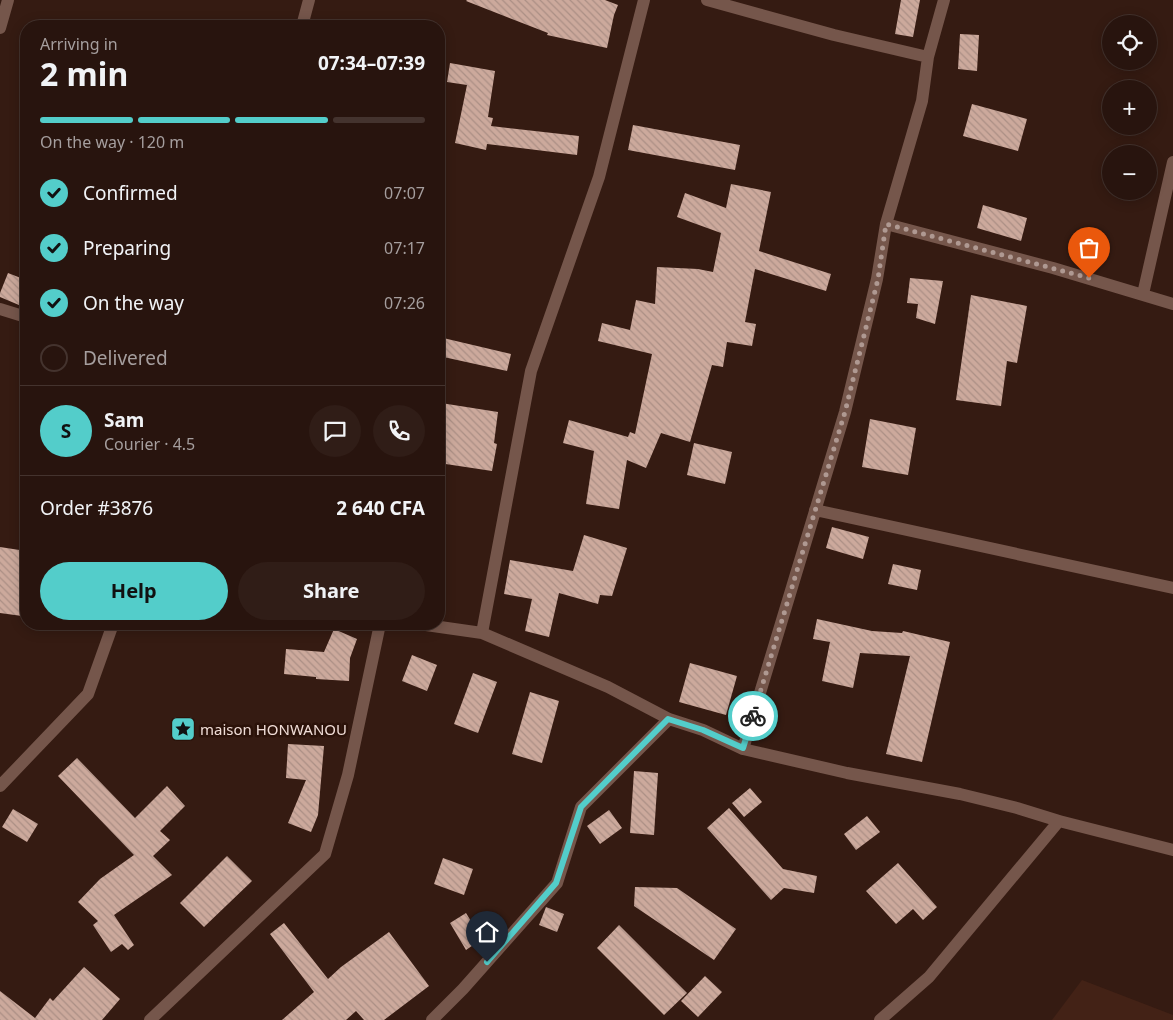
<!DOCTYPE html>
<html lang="en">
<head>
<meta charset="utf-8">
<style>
	body { margin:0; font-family:"Noto Sans",sans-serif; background:#301d17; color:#f1f3f6; height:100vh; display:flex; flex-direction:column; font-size:19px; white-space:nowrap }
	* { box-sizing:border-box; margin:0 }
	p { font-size:16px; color:#a59e9e }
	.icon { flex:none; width:28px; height:28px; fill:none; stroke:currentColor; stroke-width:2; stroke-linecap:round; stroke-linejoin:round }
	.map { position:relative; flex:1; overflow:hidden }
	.details { position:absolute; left:20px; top:20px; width:425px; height:610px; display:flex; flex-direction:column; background:#28140e; border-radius:20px; box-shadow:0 2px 12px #0003,0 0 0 1px #44332e }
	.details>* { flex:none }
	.tools { position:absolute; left:1102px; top:15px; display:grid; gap:10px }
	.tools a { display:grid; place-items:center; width:55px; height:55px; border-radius:50%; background:#28140e; box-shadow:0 2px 12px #0003,0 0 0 1px #44332e; font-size:25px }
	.pin { position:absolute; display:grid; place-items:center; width:42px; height:42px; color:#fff; margin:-51px -21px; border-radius:50% 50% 50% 0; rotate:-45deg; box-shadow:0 0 5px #0007 }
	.pin .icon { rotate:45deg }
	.courier { position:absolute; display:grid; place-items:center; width:50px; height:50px; margin:-25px; border:4px solid #53cdca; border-radius:50%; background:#fff; color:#222; box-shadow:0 1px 6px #0007 }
	.summary em { font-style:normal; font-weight:700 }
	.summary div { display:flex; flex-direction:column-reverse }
	.summary { display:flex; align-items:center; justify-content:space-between; height:85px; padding:0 20px }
	h1 { font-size:32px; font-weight:700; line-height:38px }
	.bar { display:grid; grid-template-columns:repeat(4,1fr); gap:8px 5px; align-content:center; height:60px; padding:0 20px }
	.bar i { height:6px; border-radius:4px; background:#44332e }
	.bar .current { background:#53cdca }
	.bar p { grid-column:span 4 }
	.line { display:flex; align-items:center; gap:12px; padding:0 20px; border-top:1px solid #44332e }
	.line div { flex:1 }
	.round { display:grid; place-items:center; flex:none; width:52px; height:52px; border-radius:26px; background:#301d17 }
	ol { padding:0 20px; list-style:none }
	li { display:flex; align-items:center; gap:15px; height:55px }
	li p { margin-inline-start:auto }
	li .icon { padding:5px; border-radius:50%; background:#53cdca; color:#111; stroke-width:4 }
	li:last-child { color:#a59e9e }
	li i { width:28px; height:28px; border:2px solid #44332e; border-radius:50% }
	.cta { display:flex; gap:10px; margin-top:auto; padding:10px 20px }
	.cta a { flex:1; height:58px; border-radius:30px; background:#53cdca; color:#111; font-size:20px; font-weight:700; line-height:58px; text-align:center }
	.cta a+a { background:#301d17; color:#f1f3f6 }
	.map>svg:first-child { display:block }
</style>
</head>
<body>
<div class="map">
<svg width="1173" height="1020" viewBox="0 0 1173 1020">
	<defs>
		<pattern id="building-back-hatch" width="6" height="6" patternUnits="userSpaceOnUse" patternTransform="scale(1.25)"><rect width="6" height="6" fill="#cca99c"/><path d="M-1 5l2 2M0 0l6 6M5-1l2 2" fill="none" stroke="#ab8f85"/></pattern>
	</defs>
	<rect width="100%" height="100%" fill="#351b12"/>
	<path fill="#432216" d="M1082,980L1173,1015V1020H1052Z"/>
	<path fill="url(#building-back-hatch)" d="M467,0H605L618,5L614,15L607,48L547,35L548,33L466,1Z
		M901,0H920L913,37L895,34Z
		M960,34L979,35L977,71L958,69Z
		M450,63L495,71L488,117L493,118L491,126L579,136L577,155L487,144L486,150L455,143L467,85L447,82Z
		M972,104L1027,119L1018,151L963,136Z
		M633,125L740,145L735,170L628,150Z
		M731,184L771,192L759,251L831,274L826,291L755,269L745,322L756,324L752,346L727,342L723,367L712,365L690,442L661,433L646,468L627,460L619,509L586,504L594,451L563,443L569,420L628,437L630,432L635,434L652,354L598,341L602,323L630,330L636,300L655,304L657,267L698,269L713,272L721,233L677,217L685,193L726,208Z
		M983,205L1027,218L1021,241L977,228Z
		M8,273L26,280V308L0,297V293Z
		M910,278L943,281L935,324L916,318L918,304L907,303Z
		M971,295L1027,306L1017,363L1007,361L1001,406L956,400Z
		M439,337L511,354L507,371L439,356Z
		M441,403L498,412L494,443L497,444L492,471L439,463V418Z
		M870,419L916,428L908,475L862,467Z
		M694,443L732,452L725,484L687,475Z
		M832,527L869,537L863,559L826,548Z
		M584,535L627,548L612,596L600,595L598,604L559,593L549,637L525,631L532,599L504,594L510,560L573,571Z
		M0,547L26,551V587L22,616L0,613Z
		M893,564L921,570L917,590L888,584Z
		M817,619L872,631L902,633L903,631L950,642L922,762L886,754L910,656L860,653L853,688L822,681L830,642L813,639Z
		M334,629L357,639L350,658L349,681L316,679V677L284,674L286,649L324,652Z
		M412,655L437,665L427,691L402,681Z
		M690,663L737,676L726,715L679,702Z
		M473,673L497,682L478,733L454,724Z
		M530,692L559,701L542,763L512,754Z
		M288,744L324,746L318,815L311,832L288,823L306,780L286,778Z
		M77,758L135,818L167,786L185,806L160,831L170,840L153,856L172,875L114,915L134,945L128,950L122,944L111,952L93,925L98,921L78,902L100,879L134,855L58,776Z
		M634,771L658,773L654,835L630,833Z
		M750,788L762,802L744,817L732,803Z
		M729,808L783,869L817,876L814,893L784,888L771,900L707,828Z
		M13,809L38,824L27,842L2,827Z
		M609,810L622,828L600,844L587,826Z
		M867,816L880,832L856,850L844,834Z
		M227,856L252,881L204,927L180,903Z
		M443,858L473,869L464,895L434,884Z
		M898,863L937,907L923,920L913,909L896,924L866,891Z
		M635,887L677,888L736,929L714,960L634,906Z
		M546,907L564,914L557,932L539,925Z
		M466,913L482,939L466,950L450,923Z
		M284,923L328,979L341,967L389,932L429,986L384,1020H364L356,1011L346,1020H282L314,992L270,934Z
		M619,925L687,993L664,1015L597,948Z
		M84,967L120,999L102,1020H0V991L35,1018L50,998L53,1001Z
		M705,976L722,992L698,1017L681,1001Z"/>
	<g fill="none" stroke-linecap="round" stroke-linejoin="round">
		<path stroke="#75564b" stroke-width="12" d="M707,0L834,35L928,57
			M302,26L309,0
			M0,28L8,0
			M886,224L1053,268L1173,304
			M1143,294L1173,162
			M0,309L26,317
			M815,510L1173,588
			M419,624L482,633L608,687L669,719L703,730L743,749L847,773L960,794L1017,808L1059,821L1173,850
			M482,633L531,371L599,177L644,0
			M743,749L845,412L877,279L886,224L922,101L928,57L944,0
			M0,786L88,694L113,624
			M150,1020L325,854L348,775L380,624
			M432,1020L463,989L557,883L581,807L669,719
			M880,1020L929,977L1059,821"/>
	</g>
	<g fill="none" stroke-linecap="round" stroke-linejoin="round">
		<path stroke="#af9992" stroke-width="5" stroke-dasharray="0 9" d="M753,716L845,412L878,279L886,224L1089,278"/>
		<path stroke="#53cdca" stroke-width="6" d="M487,962L556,883L581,807L668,719L703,730L743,748L753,716"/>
	</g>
	<defs>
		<symbol id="sight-square" viewBox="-11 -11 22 22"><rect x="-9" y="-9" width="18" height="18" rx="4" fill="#53cdca" stroke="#2b1209"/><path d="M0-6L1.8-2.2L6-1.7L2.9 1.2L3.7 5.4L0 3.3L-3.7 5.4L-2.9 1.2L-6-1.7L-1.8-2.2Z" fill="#111"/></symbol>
	</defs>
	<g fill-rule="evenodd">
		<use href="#sight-square" x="169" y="715" width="28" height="28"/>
	</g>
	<g text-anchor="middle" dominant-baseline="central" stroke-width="5" stroke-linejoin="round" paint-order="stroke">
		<g font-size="15" fill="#f0ddd7" stroke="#2b1209" text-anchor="start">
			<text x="200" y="729">maison HONWANOU</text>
		</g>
	</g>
</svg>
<div class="tools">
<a><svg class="icon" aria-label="locate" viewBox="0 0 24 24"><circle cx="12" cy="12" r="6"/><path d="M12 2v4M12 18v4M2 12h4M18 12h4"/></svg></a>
<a>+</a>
<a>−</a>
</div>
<div class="pin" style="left:1089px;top:278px;background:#ea580c"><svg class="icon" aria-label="bag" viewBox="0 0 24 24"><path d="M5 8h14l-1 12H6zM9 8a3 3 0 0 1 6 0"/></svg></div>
<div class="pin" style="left:487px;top:962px;background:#1f2937"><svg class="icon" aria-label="home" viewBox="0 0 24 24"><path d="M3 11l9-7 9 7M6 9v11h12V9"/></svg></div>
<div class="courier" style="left:753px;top:716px"><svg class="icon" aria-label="bike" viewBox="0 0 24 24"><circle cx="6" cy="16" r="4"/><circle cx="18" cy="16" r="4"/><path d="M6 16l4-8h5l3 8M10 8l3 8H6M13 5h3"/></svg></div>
<section class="details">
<div class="summary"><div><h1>2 min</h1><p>Arriving in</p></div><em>07:34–07:39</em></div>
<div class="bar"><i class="current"></i><i class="current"></i><i class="current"></i><i></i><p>On the way · 120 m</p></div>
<ol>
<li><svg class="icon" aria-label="check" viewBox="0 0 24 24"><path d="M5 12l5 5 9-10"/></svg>Confirmed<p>07:07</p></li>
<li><svg class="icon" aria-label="check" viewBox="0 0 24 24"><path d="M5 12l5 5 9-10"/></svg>Preparing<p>07:17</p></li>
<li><svg class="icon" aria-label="check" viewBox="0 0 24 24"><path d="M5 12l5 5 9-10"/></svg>On the way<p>07:26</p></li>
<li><i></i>Delivered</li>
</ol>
<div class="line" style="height:90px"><b class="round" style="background:#53cdca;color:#111">S</b><div><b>Sam</b><p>Courier · 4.5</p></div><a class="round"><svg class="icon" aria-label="chat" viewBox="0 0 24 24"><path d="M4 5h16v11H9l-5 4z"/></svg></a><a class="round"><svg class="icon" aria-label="phone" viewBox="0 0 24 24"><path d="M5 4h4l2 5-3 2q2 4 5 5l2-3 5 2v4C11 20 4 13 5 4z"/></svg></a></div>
<div class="line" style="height:65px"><div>Order #3876</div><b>2 640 CFA</b></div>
<div class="cta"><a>Help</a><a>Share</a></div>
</section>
</div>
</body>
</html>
